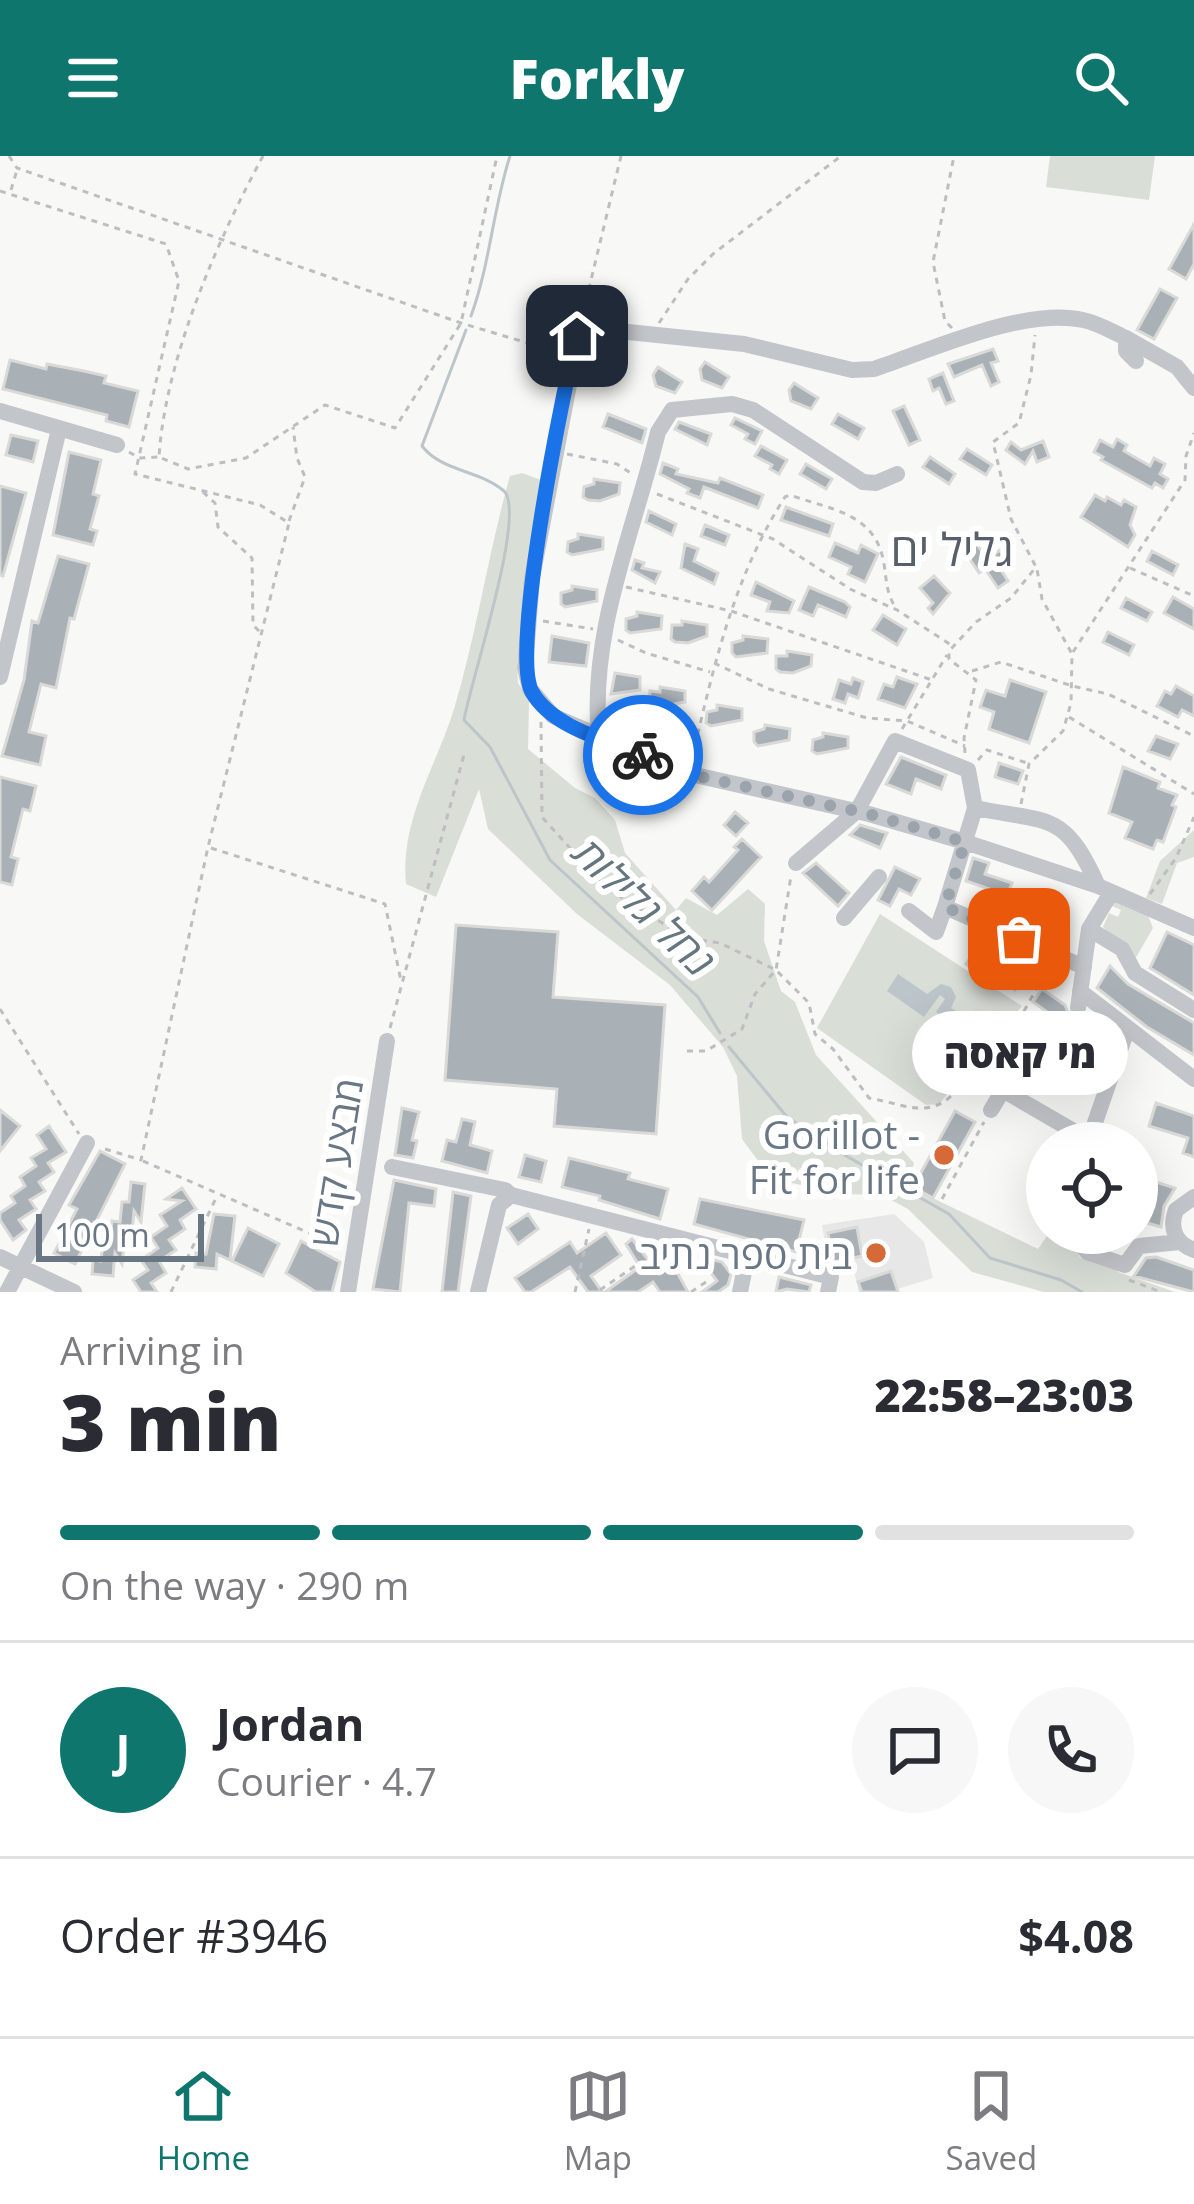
<!DOCTYPE html>
<html lang="en">
<head>
<meta charset="utf-8">
<style>
	body { margin:0; font-family:"Open Sans",Heebo,sans-serif; background:#f7f7f7; color:#2b2b33; height:100vh; display:flex; flex-direction:column; font-size:45px; white-space:nowrap }
	* { box-sizing:border-box; margin:0 }
	p { font-size:39px; color:#7c7c81 }
	.icon { flex:none; width:66px; height:66px; fill:none; stroke:currentColor; stroke-width:2; stroke-linecap:round; stroke-linejoin:round }
	.map { position:relative; height:1136px; overflow:hidden }
	.drawer { display:flex; flex-direction:column; background:#fff; flex:1 }
	.drawer>* { flex:none }
	.fabs { position:absolute; left:1026px; top:966px; display:grid; gap:24px }
	.fabs a { display:grid; place-items:center; width:132px; height:132px; border-radius:50%; background:#fff; box-shadow:0 12px 48px #0002; font-size:60px }
	.scale { position:absolute; left:36px; bottom:30px; width:168px; box-sizing:border-box; padding-left:12px; border:6px solid #697684; border-top:0; font-size:33px; line-height:42px; white-space:nowrap; color:#697684; -webkit-text-stroke:9px #fff; paint-order:stroke }
	.pin { position:absolute; display:grid; place-items:center; width:102px; height:102px; color:#fff; margin:-51px; border-radius:24px; box-shadow:0 6px 18px #0006 }
	.courier { position:absolute; display:grid; place-items:center; width:120px; height:120px; margin:-60px; border:9px solid #1a73e8; border-radius:50%; background:#fff; color:#222; box-shadow:0 3px 15px #0007 }
	.bubble { position:absolute; height:84px; border-radius:42px; background:#fff; box-shadow:0 12px 48px #0002; font-size:39px; font-weight:800; line-height:84px; text-align:center }
	.overview em { font-style:normal; font-weight:800 }
	.overview div { display:flex; flex-direction:column-reverse }
	.overview { display:flex; align-items:center; justify-content:space-between; height:204px; padding:0 60px }
	h1 { font-size:78px; font-weight:800; line-height:90px }
	.bar { display:grid; grid-template-columns:repeat(4,1fr); gap:18px 12px; align-content:center; height:144px; padding:0 60px }
	.bar i { height:15px; border-radius:9px; background:#e1e1e2 }
	.bar .active { background:#0f766e }
	.bar p { grid-column:span 4 }
	.line { display:flex; align-items:center; gap:30px; padding:0 60px; border-top:3px solid #e1e1e2 }
	.line div { flex:1 }
	.round { display:grid; place-items:center; flex:none; width:126px; height:126px; border-radius:63px; background:#f7f7f7 }
	header { display:flex; justify-content:space-between; align-items:center; height:156px; padding:0 60px; background:#0f766e; color:#fff; font-size:54px; font-weight:800 }
	.tab-bar { display:flex; justify-content:space-around; align-items:center; height:168px; border-top:3px solid #e1e1e2; background:#fff; font-size:33px; color:#7c7c81 }
	.tab-bar a { display:grid; justify-items:center; gap:6px }
	.tab-bar .active { color:#0f766e }
	.map>svg:first-child { display:block }
</style>
</head>
<body>
<header><svg class="icon" aria-label="menu" viewBox="0 0 24 24"><path d="M4 6h16M4 12h16M4 18h16"/></svg>Forkly<svg class="icon" aria-label="search" viewBox="0 0 24 24"><circle cx="10" cy="10" r="6"/><path d="M15 15l6 6"/></svg></header>
<div class="map">
<svg width="1194" height="1136" viewBox="0 0 1194 1136">
	<rect width="100%" height="100%" fill="#f8f8f6"/>
	<path fill="#e6e7e6" d="M894,1058L924,1086L933,1122L888,1136H859L852,1107L829,1110L822,1069Z"/>
	<path fill="#d9ded7" d="M1050,0H1155L1149,44L1046,31Z
		M522,317L541,324L517,506L518,527L529,545L528,593L575,632L595,642L615,664L625,697L676,754L686,742L717,759L748,733L765,748L764,785L781,835L795,846L816,899L914,1007L908,1030L1038,1093L1047,1080L1074,1088L1080,1102L1115,1110L1118,1116L1175,1136H1044L972,1116L908,1053L882,1039L844,1038L782,1025L759,1006L742,983L737,920L723,891L670,829L577,758L488,673L479,633L436,741L406,728C400,664 436,611 454,553C477,477 488,397 510,320Z
		M1194,674V701L1177,707L1162,748L1146,742L1160,705Z
		M1112,742L1145,752L1153,772L1134,805L1103,771L1109,757L1118,761L1121,754L1106,747Z
		M880,758L1022,850L939,948L926,949L817,872Z"/>
	<path fill="#bcc5ca" d="M898,818L927,838L941,828L951,831L956,841L951,852L958,856L951,866L936,856L945,843L940,839L924,861L887,835Z"/>
	<g fill="none" stroke-linecap="round" stroke-linejoin="round">
		<path stroke="#bcc5ca" stroke-width="3" d="M471,160C490,108 493,53 510,0
			M466,174L422,290C442,316 480,314 504,335C527,357 470,527 464,564L490,591L550,704L698,841L720,877
			M729,891L787,961L848,1001L949,1058L990,1102L1061,1124L1082,1136"/>
	</g>
	<path fill="#a9b0b6" stroke="#d9dad8" stroke-width="3" d="M1194,68V108L1186,123L1169,113Z
		M1160,133L1177,142L1154,183L1137,174Z
		M993,193L998,205L991,207L999,226L991,230L982,209L954,221L948,208Z
		M10,204L46,213L47,208L84,215L106,220L104,227L138,235L129,271L106,265L107,259L3,233Z
		M705,206L729,221L722,232L702,224L700,213Z
		M658,211L682,226L675,237L656,230L653,219Z
		M943,217L954,245L946,248L939,232L933,235L929,223Z
		M794,227L818,242L811,253L791,245L789,234Z
		M904,250L920,284L909,289L893,255Z
		M608,258L646,273L642,287L603,271Z
		M838,258L864,272L858,283L832,268Z
		M735,262L762,275L755,288L745,283L748,278L731,269Z
		M679,266L711,278L707,289L675,273Z
		M11,279L38,285L33,306L6,299Z
		M1117,283L1127,289L1124,295L1150,310L1154,302L1165,308L1160,318L1168,323L1163,332L1155,327L1152,332L1101,304L1103,301L1094,296L1100,284L1113,291Z
		M1043,285L1049,301L1037,306L1033,295L1025,308L1006,294L1011,286L1021,294Z
		M761,290L787,304L779,318L770,313L772,309L755,300Z
		M967,293L992,309L986,319L960,303Z
		M69,296L101,304L93,338L99,340L90,373L97,375L93,389L53,379Z
		M930,301L955,318L949,328L923,311Z
		M663,307L678,313L676,318L718,327L720,322L763,339L758,352L704,331L700,342L687,337L689,333L660,318Z
		M806,308L832,323L826,333L800,318Z
		M594,323L620,327L619,338L600,345L588,344L583,341L584,331L594,328Z
		M0,330L26,337L3,420L0,419Z
		M1095,339L1105,345L1107,341L1121,349L1124,344L1136,351L1130,369L1135,379L1128,391L1081,361Z
		M786,351L833,368L829,380L781,364Z
		M649,355L676,368L672,379L646,366Z
		M705,369L729,379L725,389L701,380Z
		M578,378L603,382V393L572,399L567,396L568,386L578,383Z
		M971,380L987,403L1000,394L1010,408L1001,414L1008,425L998,432L985,413L979,417L960,388Z
		M835,387L858,397L861,389L878,398L865,426L848,418L851,411L829,401Z
		M685,388L698,393L694,405L718,417L714,428L681,412Z
		M1152,395L1178,409L1173,419L1147,405Z
		M58,400L89,408L74,463L70,462L56,532L41,528L29,576L46,580L40,609L2,600L24,524L32,465L38,467Z
		M635,404L644,407L642,412L660,416L655,427L632,414Z
		M934,420L950,437L933,458L928,452L933,447L920,432Z
		M756,426L794,445L789,457L767,455L770,446L751,439Z
		M572,430L597,434V445L565,451L561,448V437L572,434Z
		M809,431L845,446L850,451L846,461L818,449L813,460L799,454Z
		M1173,441L1194,453V473L1164,457Z
		M1126,442L1152,456L1147,465L1121,452Z
		M637,456L662,460L661,473L630,477L626,474V463L637,460Z
		M883,459L906,473L897,489L873,474Z
		M682,465L707,469V480L688,487L675,486L671,483L672,469H682Z
		M1108,476L1134,489L1129,499L1103,486Z
		M552,480L589,487L586,510L549,506Z
		M743,480L768,483L767,497L736,501L732,497V487L743,484Z
		M787,495L812,499L811,510L793,517L780,516L776,513V500H787Z
		M615,517L640,521V534L611,538Z
		M897,521L917,528L905,552L878,543L884,528L893,531Z
		M853,522L863,526L858,542L848,538L845,547L833,543L839,524L851,528Z
		M1010,524L1046,536L1029,587L989,573L994,556L980,551L986,534L1005,540Z
		M1176,530L1194,540V560L1182,554L1178,561L1157,550L1165,535L1171,538Z
		M660,531L685,535V546L653,552L649,549L650,535L660,536Z
		M717,549L742,553V564L711,570L706,567L707,556L717,554Z
		M765,569L790,573L789,584L758,590L754,586V576L764,573Z
		M823,577L848,581V592L817,598L812,595L813,584L823,581Z
		M1156,580L1178,588L1170,603L1148,595Z
		M901,601L946,619L941,633L916,623L911,638L886,628Z
		M999,607L1023,615L1018,628L995,621Z
		M1123,611L1160,626L1158,632L1177,639L1172,649L1176,651L1163,686L1157,684L1153,693L1125,682L1132,666L1109,657Z
		M0,621L36,630L30,655L23,653L11,701L18,703L12,729L0,726Z
		M735,656L748,667L736,680L724,669Z
		M860,669L887,677L880,692L850,679Z
		M742,683L761,701L712,754L692,735L704,721L709,726L738,694L734,691Z
		M973,702L989,707L985,718L1012,727L1007,739L966,725Z
		M816,707L849,737L838,750L803,717Z
		M895,711L920,723L911,739L899,733L890,750L878,744Z
		M456,769L558,776L553,841L665,849L656,978L554,970L557,933L445,924Z
		M1167,776L1194,789V839L1150,812Z
		M980,788L1025,821L1015,834L1002,824L997,831L966,808Z
		M1110,810L1128,828L1194,867V899L1147,871L1097,832Z
		M1042,833L1065,849L1071,863H1085L1111,881L1103,895L1033,846Z
		M976,853L984,857L981,863L986,866L969,896L955,889Z
		M1156,947L1194,960V1001L1183,997L1188,982L1149,970Z
		M402,952L419,956L412,984L417,985L413,1002L395,999Z
		M0,954L20,970L0,995Z
		M955,955L975,966L933,1042L913,1031Z
		M462,963L475,966L470,989L492,995L487,1017L442,1005L447,984L456,986Z
		M49,970L66,996L48,1007L54,1016L39,1026L45,1035L30,1044L36,1053L19,1064L26,1074L13,1084L0,1064V1057L15,1047L11,1040L25,1030L20,1021L36,1010L31,1002L46,993L37,979Z
		M100,995L125,1008L75,1108L54,1097L77,1053L69,1049Z
		M525,999L546,1005L541,1026L519,1021Z
		M569,1002L630,1017L628,1023L668,1033L660,1063L599,1044L600,1040L562,1031Z
		M1137,1020L1175,1032L1164,1050L1161,1071L1137,1064Z
		M394,1024L436,1033L434,1050L409,1047L400,1136L373,1133Z
		M131,1026L145,1028L141,1066L134,1055L131,1088L125,1078L122,1108L115,1097L113,1120L92,1118L93,1104L101,1105L103,1086H110L112,1065L120,1066L122,1046H129Z
		M182,1032L196,1053L180,1064L185,1073L169,1084L176,1094L159,1105L166,1117L151,1127L157,1136H141L133,1124L148,1114L141,1104L158,1092L151,1081L167,1070L160,1059L182,1045L166,1043Z
		M453,1036L471,1040L458,1136H442Z
		M700,1043L804,1064L796,1096L694,1068Z
		M214,1058L235,1060L230,1104L217,1098L216,1113L195,1111L196,1097L206,1098Z
		M528,1058L538,1073L518,1088L507,1072Z
		M857,1071L862,1100L834,1106L828,1077Z
		M248,1072L279,1088L263,1120L232,1105Z
		M606,1077L621,1099L591,1120L602,1136H588L570,1111L531,1136H525L515,1122L570,1086L577,1097Z
		M632,1083L659,1118L673,1109L688,1136H660L653,1126L638,1136H605L640,1111L626,1088Z
		M301,1085L340,1106L332,1136H316L286,1117Z
		M1156,1101L1194,1114V1136L1134,1120L1146,1102Z
		M714,1104L722,1106L731,1118L728,1129L718,1136H702L717,1125L706,1110Z
		M891,1115L898,1136H862L858,1126Z
		M779,1121L811,1129L809,1136L787,1133L776,1136Z"/>
	<g fill="none" stroke-linecap="round" stroke-linejoin="round">
		<path stroke="#bcbec1" stroke-width="3" stroke-dasharray="6 6" stroke-linecap="butt" d="M9,0L17,12L461,167L564,198
			M263,0C217,85 165,204 159,301L188,313L246,302L325,249L395,272L461,167L497,0
			M11,34L17,14
			M0,35L166,88L179,125L135,318L260,349L289,367L208,691L141,1004L102,992
			M583,157L621,0
			M659,167L688,123L713,98L841,0
			M952,172L945,165L933,106L954,0
			M129,296L139,302L159,301
			M567,298L617,308L632,318
			M203,336L215,347L218,371L252,402L253,469L261,477
			M657,338L773,383L850,433L897,454L951,489
			M289,365L305,321L297,302L293,271
			M1130,412L1194,440
			M626,431L731,455L932,524
			M543,465L593,473
			M618,484L646,497L710,516
			M1073,496L1185,324L1186,300L1194,277
			M714,507L769,533L867,562L907,565L965,590
			M972,515L1001,506L1072,530L1108,538L1194,580
			M1069,561L1194,638
			M541,566L542,661L604,730L686,782L720,787L776,814L809,847L815,878L833,893L869,942C912,950 933,966 963,927
			M902,573L947,499
			M965,597L964,582L976,524L949,503V495L976,466L1011,442L1036,411L1011,363L993,286L1019,267L1031,219L1035,179
			M692,602C714,510 733,422 785,341L790,339C832,354 876,357 884,408C887,427 886,437 897,454
			M978,604L987,594L1027,607
			M1021,648L1029,608L1063,575L1071,547L1072,498L1042,443L1037,413
			M211,692L385,748L401,825
			M1150,738L1176,702L1194,661
			M0,853L79,978
			M390,872L465,595
			M1012,876L1049,811
			M687,895H706L742,873L755,838L776,814L791,720
			M143,1005L309,1077
			M942,1043L984,966
			M648,1102L662,1093
			M1129,1124L1161,1136
			M600,1134L638,1108
			M171,1136L217,1040
			M575,1136L589,1073
			M691,1136L709,1124"/>
		<path stroke="#c2c5c9" stroke-width="16" d="M1126,182L1177,211L1194,232
			M1136,205L1126,195V182C1113,176 1098,167 1083,164C1024,151 931,194 874,213L852,214L744,188L580,171L532,422L525,512L530,533L553,560L686,617L869,658L965,686L1098,730L1194,772
			M0,255L117,289
			M0,521L59,273
			M599,581C589,475 634,376 658,276L672,254L732,248L753,254L863,326L876,327L897,318
			M975,652C1051,667 1064,655 1098,730
			M796,707L857,655L895,585L968,614L975,652L945,751L1084,811
			M909,755L936,776L945,751
			M844,762L879,721
			M1089,773L1122,793L1135,817L1194,854
			M1080,835L1194,923
			M1078,852L1089,773L1111,737
			M970,915L1089,984
			M991,954L1003,934
			M1094,987L1089,984L1127,874
			M392,1011L505,1034L511,1039L831,1121L828,1136
			M1194,1041L1176,1054C1169,1072 1175,1087 1194,1094
			M1086,1077L1082,1089L1087,1096L1125,1109L1139,1090L1180,1086
			M0,1101L74,1136
			M7,1136L87,987
			M348,1136L387,885
			M478,1136L499,1049L511,1039
			M740,1136L747,1101"/>
	</g>
	<g fill="none" stroke-linecap="round" stroke-linejoin="round">
		<path stroke="#9ba4ac" stroke-width="12" stroke-dasharray="0 21.6" d="M643,599L688,618L869,658L965,686L945,751L1019,783"/>
		<path stroke="#1a73e8" stroke-width="15" d="M577,180C563,234 510,497 532,536C553,572 606,584 643,599"/>
	</g>
	<g fill="#d56a38" stroke="#fff" stroke-width="4.5">
		<circle cx="944" cy="999" r="12"/>
		<circle cx="876" cy="1097" r="12"/>
	</g>
	<g text-anchor="middle" dominant-baseline="central" stroke-width="12" stroke-linejoin="round" paint-order="stroke">
		<g font-size="39" fill="#697684" stroke="#fff" text-anchor="end">
			<text x="920" y="977">Gorillot -<tspan x="920" dy="45">Fit for life</tspan></text>
			<text x="852" y="1097">בית ספר נתיב</text>
		</g>
		<g font-size="39" fill="#697684" stroke="#fff">
			<text transform="translate(335 1006) rotate(-81)">מבצע קדש</text>
		</g>
		<g font-size="42" font-style="italic" fill="#65767f" stroke="#fff">
			<text transform="translate(645 750) rotate(44)">נחל גלילות</text>
		</g>
		<g font-size="45" fill="#57606a" stroke="#fff">
			<text x="952" y="392">גליל ים</text>
		</g>
	</g>
</svg>
<div class="fabs">
<a><svg class="icon" aria-label="locate" viewBox="0 0 24 24"><circle cx="12" cy="12" r="6"/><path d="M12 2v4M12 18v4M2 12h4M18 12h4"/></svg></a>
</div>
<div class="scale">100 m</div>
<div class="pin" style="left:1019px;top:783px;background:#ea580c"><svg class="icon" aria-label="bag" viewBox="0 0 24 24"><path d="M5 8h14l-1 12H6zM9 8a3 3 0 0 1 6 0"/></svg></div>
<div class="pin" style="left:577px;top:180px;background:#1f2937"><svg class="icon" aria-label="home" viewBox="0 0 24 24"><path d="M3 11l9-7 9 7M6 9v11h12V9"/></svg></div>
<div class="courier" style="left:643px;top:599px"><svg class="icon" aria-label="bike" viewBox="0 0 24 24"><circle cx="6" cy="16" r="4"/><circle cx="18" cy="16" r="4"/><path d="M6 16l4-8h5l3 8M10 8l3 8H6M13 5h3"/></svg></div>
<div class="bubble" style="left:912px;top:855px;width:216px">מי קאסה</div>
</div>
<section class="drawer">
<div class="overview"><div><h1>3 min</h1><p>Arriving in</p></div><em>22:58–23:03</em></div>
<div class="bar"><i class="active"></i><i class="active"></i><i class="active"></i><i></i><p>On the way · 290 m</p></div>
<div class="line" style="height:216px"><b class="round" style="background:#0f766e;color:#fff">J</b><div><b>Jordan</b><p>Courier · 4.7</p></div><a class="round"><svg class="icon" aria-label="chat" viewBox="0 0 24 24"><path d="M4 5h16v11H9l-5 4z"/></svg></a><a class="round"><svg class="icon" aria-label="phone" viewBox="0 0 24 24"><path d="M5 4h4l2 5-3 2q2 4 5 5l2-3 5 2v4C11 20 4 13 5 4z"/></svg></a></div>
<div class="line" style="height:156px"><div>Order #3946</div><b>$4.08</b></div>
</section>
<nav class="tab-bar">
<a class="active"><svg class="icon" aria-label="home" viewBox="0 0 24 24"><path d="M3 11l9-7 9 7M6 9v11h12V9"/></svg>Home</a>
<a><svg class="icon" aria-label="map" viewBox="0 0 24 24"><path d="M3 6l6-2 6 2 6-2v14l-6 2-6-2-6 2zM9 4v14M15 6v14"/></svg>Map</a>
<a><svg class="icon" aria-label="saved" viewBox="0 0 24 24"><path d="M7 4h10v16l-5-4-5 4z"/></svg>Saved</a>
</nav>
</body>
</html>
